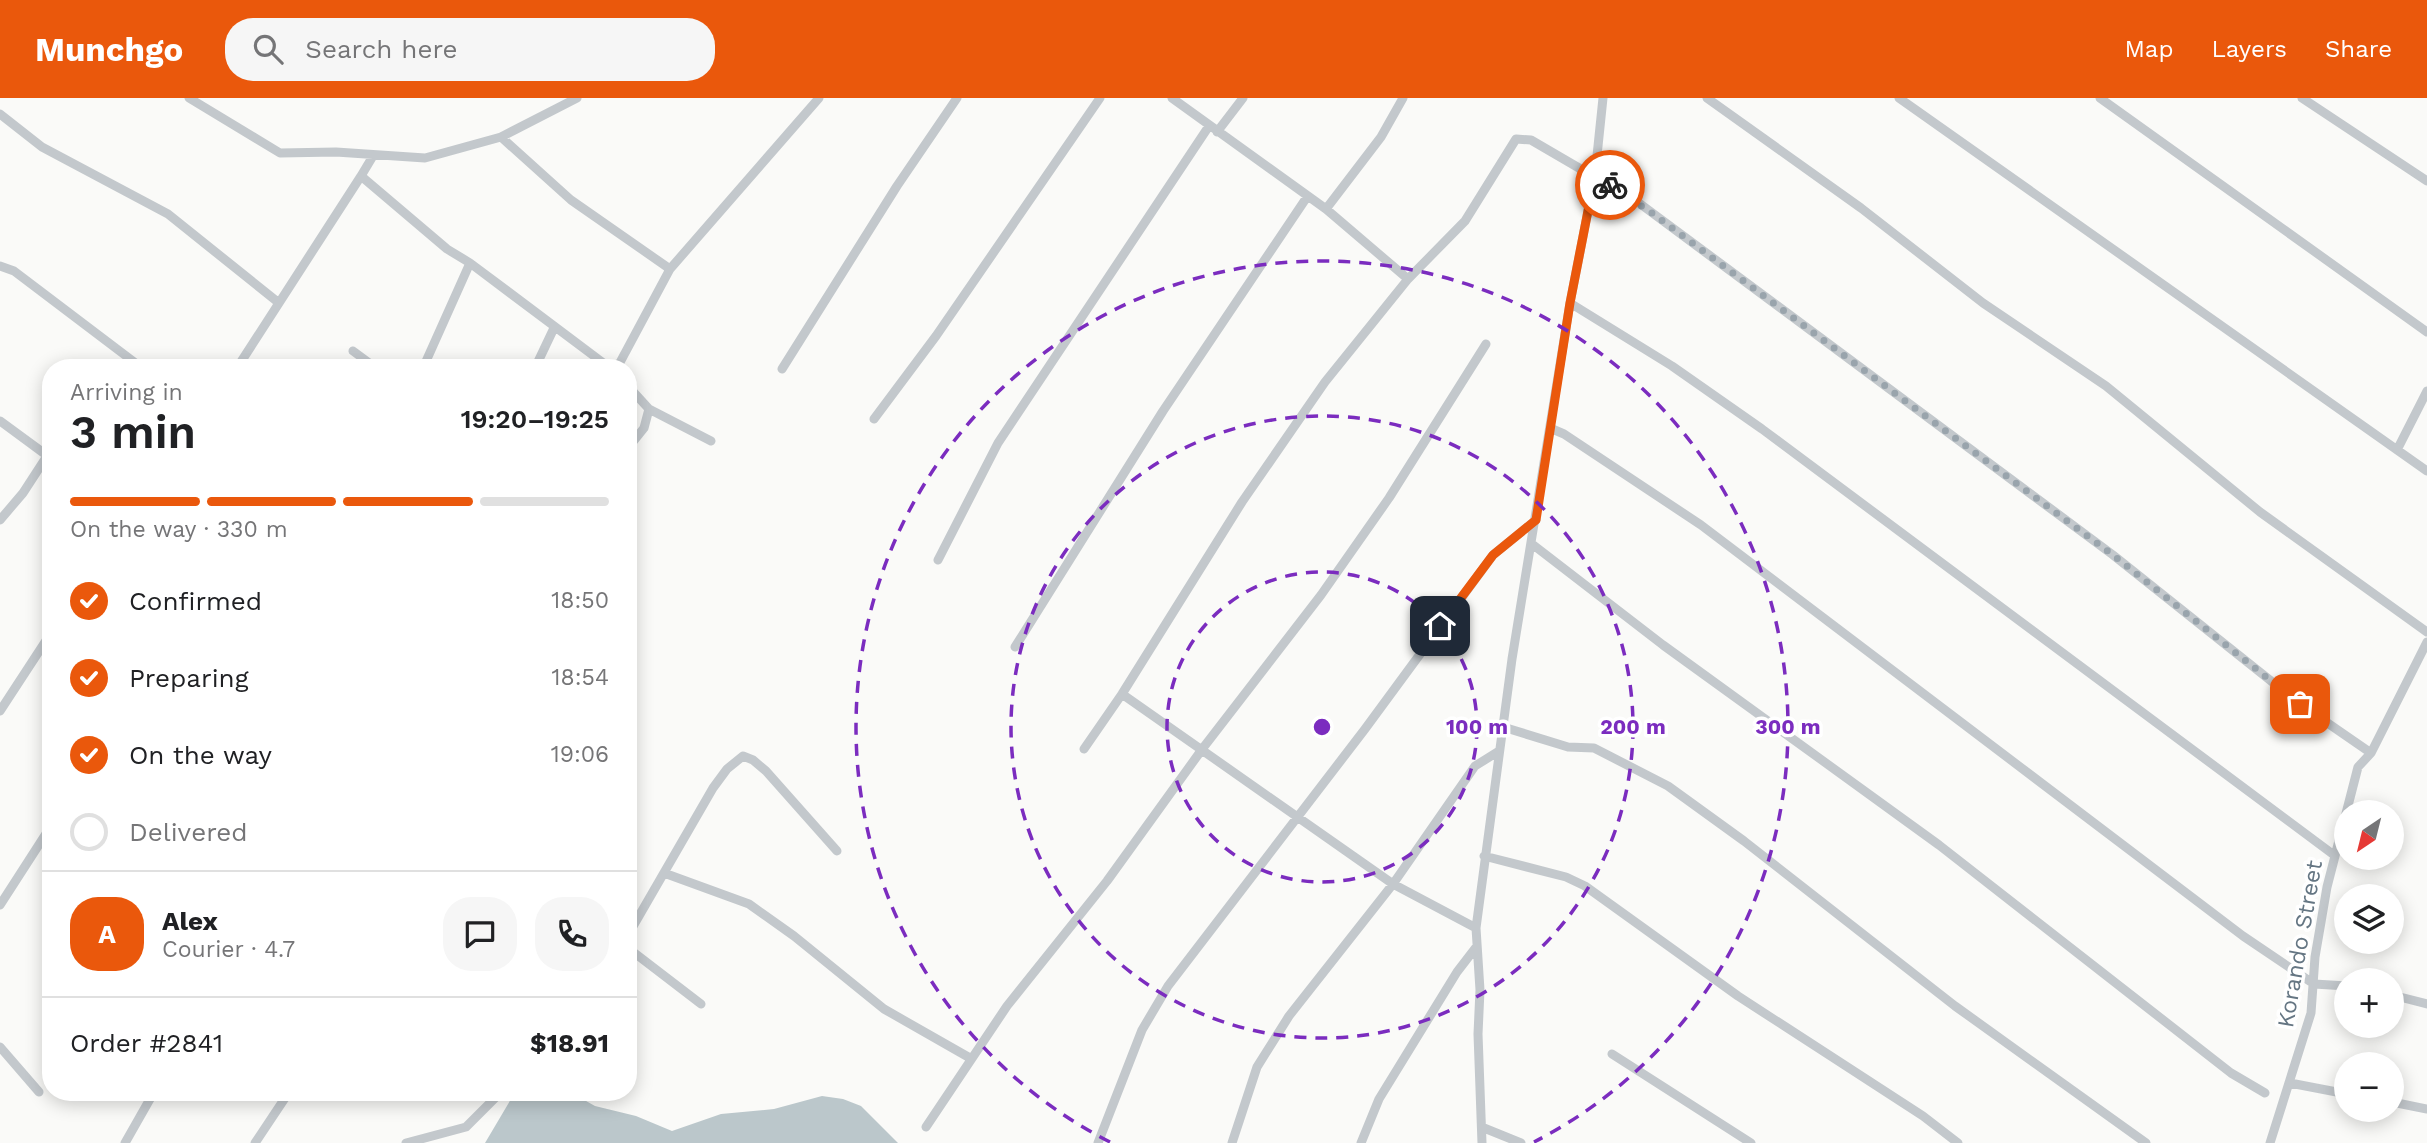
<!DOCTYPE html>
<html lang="en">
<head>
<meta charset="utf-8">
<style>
	body { margin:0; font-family:"Work Sans",sans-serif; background:#f6f6f6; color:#202124; height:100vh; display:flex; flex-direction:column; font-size:26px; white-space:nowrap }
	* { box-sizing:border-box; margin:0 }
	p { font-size:23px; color:#757577 }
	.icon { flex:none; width:38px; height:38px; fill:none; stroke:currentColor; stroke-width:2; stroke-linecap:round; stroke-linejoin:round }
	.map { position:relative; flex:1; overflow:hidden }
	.drawer { position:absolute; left:42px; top:261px; width:595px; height:742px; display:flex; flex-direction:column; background:#fff; border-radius:28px; box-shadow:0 4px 18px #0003 }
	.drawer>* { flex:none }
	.needle { width:46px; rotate:215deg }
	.tools { position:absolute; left:2334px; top:702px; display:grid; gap:14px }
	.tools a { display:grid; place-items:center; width:70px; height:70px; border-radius:50%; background:#fff; box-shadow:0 4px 18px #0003; font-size:35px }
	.pin { position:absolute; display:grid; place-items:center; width:60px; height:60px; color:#fff; margin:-30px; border-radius:14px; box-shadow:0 4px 10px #0006 }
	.courier { position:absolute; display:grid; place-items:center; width:70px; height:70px; margin:-35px; border:5px solid #ea580c; border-radius:50%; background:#fff; color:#222; box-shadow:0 2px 9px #0007 }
	.head em { font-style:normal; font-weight:600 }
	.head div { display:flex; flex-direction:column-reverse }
	.head { display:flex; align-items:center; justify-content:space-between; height:119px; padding:0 28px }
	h1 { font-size:46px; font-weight:600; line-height:52px }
	.bar { display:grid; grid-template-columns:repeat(4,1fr); gap:10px 7px; align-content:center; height:84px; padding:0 28px }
	.bar i { height:9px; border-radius:5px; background:#e0e0e0 }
	.bar .selected { background:#ea580c }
	.bar p { grid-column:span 4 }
	.line { display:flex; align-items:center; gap:18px; padding:0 28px; border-top:2px solid #e0e0e0 }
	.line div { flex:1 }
	.round { display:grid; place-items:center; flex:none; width:74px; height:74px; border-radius:28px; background:#f6f6f6 }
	ol { padding:0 28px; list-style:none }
	li { display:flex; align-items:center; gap:21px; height:77px }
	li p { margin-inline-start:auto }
	li .icon { padding:7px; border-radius:50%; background:#ea580c; color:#fff; stroke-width:4 }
	li:last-child { color:#757577 }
	li i { width:38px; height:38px; border:4px solid #e0e0e0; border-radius:50% }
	header { display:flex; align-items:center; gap:42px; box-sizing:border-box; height:98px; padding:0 35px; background:#ea580c; color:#fff }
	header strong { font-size:33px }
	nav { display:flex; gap:38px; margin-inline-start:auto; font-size:24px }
	.search { width:490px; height:63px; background:#f6f6f6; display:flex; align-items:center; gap:18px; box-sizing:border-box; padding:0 24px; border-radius:28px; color:#757577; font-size:26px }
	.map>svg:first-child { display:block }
</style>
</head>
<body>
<header>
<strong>Munchgo</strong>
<div class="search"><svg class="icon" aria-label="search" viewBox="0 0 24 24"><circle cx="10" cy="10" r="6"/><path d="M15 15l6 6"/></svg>Search here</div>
<nav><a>Map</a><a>Layers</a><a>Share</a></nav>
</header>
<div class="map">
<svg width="2427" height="1045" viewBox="0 0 2427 1045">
	<rect width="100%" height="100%" fill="#fafaf8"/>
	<path fill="#bbc7cb" d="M522,994H570L595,1008L636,1018L672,1033L721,1016L774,1011L822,998L843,1001L861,1008L898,1045H485L511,1001Z"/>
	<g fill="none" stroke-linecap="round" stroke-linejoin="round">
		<path stroke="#c3c8cc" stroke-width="9" d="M189,0L280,55L336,54L425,60L501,39L577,0
			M1172,0L1326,111L1408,181
			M1707,0L1861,110L1983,205L2106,288L2260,414L2427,534
			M1899,0L2427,373
			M2100,0L2427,234
			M2302,0L2427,83
			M0,16L42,49L168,116L279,205
			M1217,34L1243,0
			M501,39L571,102L670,171
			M373,58L361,78L447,151L470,165L610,270
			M1326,111L1381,39L1403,0
			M0,168L14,173L142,270
			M1570,205L1672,268L1762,331L2334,757
			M353,253L376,270
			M237,270L361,78
			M423,270L470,165
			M535,270L554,230
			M617,270L670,171L819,0
			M782,271L897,88L957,0
			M628,288L649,311L644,330L628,350
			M649,311L711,343
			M874,321L936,238L1100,0
			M0,323L45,356L51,353
			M1550,330L1564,336L1701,427L2243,838L2314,886L2347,888
			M2397,352L2427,293
			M0,422L23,395L49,355
			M1532,446L1663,547L1939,747L2231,975L2265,995
			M938,462L998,345L1209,28
			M1015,549L1163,313L1307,99
			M1122,596L1393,786L1476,830
			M0,613L51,535
			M1503,629L1568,649L1594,650L1668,688L1744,743L1955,908L2146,1045
			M1084,651L1122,596L1242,404L1325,284L1408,181L1465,123L1516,41L1531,42L1639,105L2113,457L2300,606L2371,655
			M1484,758L1566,779L1585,788L1738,898L1923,1018L1958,1045
			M664,775L749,806L794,838L884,911L970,960
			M0,807L51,728
			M628,837L713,690L727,671L743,658L753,662L766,673L837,753
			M628,850L701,906
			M2392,897L2427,906
			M0,949L39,994
			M1612,956L1751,1045
			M2290,985L2347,996
			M2392,1004L2427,1011
			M926,1029L1007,908L1107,783L1203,650L1321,497L1389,400L1486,246
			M1484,1030L1521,1045
			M125,1045L154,994
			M255,1045L289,994
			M406,1045L466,1029L501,994
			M1098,1045L1142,932L1168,888L1365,631L1493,457L1536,422
			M1232,1045L1257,969L1289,918L1393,786L1475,668L1499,653
			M1361,1045L1379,1001L1457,874L1477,848
			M1482,1045L1478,936L1480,892L1476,830L1512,561L1570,205L1595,77L1603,0
			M2270,1045L2311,915L2315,859L2327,789L2358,669L2371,655L2427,544"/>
	</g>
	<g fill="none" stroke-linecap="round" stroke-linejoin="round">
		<path stroke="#99a4ac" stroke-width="7" stroke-dasharray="0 12.6" d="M1610,87L1652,115L2113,457L2300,606"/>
		<path stroke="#ea580c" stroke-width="9" d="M1440,528L1493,457L1536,422L1570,205L1595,77L1610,87"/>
	</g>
	<g fill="none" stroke="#7b2cbf" stroke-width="3.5" stroke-dasharray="12 9">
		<circle cx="1322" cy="629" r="155"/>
		<circle cx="1322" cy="629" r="311"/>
		<path d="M1110 1044A466 466 0 1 1 1534 1044"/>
	</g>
	<g text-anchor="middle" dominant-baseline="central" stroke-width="7" stroke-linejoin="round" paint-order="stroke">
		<g font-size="23" fill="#657683" stroke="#fff">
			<text transform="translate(2300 846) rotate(-80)">Korando Street</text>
		</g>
	</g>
	<circle cx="1322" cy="629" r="10" fill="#7b2cbf" stroke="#fff" stroke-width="3.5"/>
	<g font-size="21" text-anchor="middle" font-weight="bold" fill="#7b2cbf" stroke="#fff" stroke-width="7" stroke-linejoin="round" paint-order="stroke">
		<text x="1477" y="636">100 m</text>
		<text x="1633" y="636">200 m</text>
		<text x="1788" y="636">300 m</text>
	</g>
</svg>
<div class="tools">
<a><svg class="needle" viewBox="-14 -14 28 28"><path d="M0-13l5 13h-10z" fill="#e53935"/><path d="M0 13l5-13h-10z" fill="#757577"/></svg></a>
<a><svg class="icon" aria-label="layers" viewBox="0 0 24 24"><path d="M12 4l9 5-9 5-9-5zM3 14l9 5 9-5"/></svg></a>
<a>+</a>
<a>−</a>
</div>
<div class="pin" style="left:2300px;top:606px;background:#ea580c"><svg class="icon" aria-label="bag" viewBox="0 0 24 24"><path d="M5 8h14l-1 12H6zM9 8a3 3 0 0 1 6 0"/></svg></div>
<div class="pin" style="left:1440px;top:528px;background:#1f2937"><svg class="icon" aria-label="home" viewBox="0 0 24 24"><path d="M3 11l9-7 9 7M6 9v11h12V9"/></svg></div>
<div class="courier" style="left:1610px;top:87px"><svg class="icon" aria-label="bike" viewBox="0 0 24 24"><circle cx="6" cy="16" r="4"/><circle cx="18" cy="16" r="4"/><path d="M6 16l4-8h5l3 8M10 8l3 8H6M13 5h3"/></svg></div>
<section class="drawer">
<div class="head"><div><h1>3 min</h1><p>Arriving in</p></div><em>19:20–19:25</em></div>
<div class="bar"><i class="selected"></i><i class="selected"></i><i class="selected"></i><i></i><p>On the way · 330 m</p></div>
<ol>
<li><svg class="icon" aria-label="check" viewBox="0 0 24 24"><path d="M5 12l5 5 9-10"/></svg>Confirmed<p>18:50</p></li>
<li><svg class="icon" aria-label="check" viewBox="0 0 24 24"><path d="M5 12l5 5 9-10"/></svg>Preparing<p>18:54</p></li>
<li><svg class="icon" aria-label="check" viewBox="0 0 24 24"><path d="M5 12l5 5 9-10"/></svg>On the way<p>19:06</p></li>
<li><i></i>Delivered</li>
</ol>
<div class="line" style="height:126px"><b class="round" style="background:#ea580c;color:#fff">A</b><div><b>Alex</b><p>Courier · 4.7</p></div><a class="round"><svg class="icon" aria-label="chat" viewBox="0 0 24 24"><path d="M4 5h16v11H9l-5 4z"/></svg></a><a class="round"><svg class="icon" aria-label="phone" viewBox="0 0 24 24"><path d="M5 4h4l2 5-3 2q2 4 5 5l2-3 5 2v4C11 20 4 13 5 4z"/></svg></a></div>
<div class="line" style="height:91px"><div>Order #2841</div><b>$18.91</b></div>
</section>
</div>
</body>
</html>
